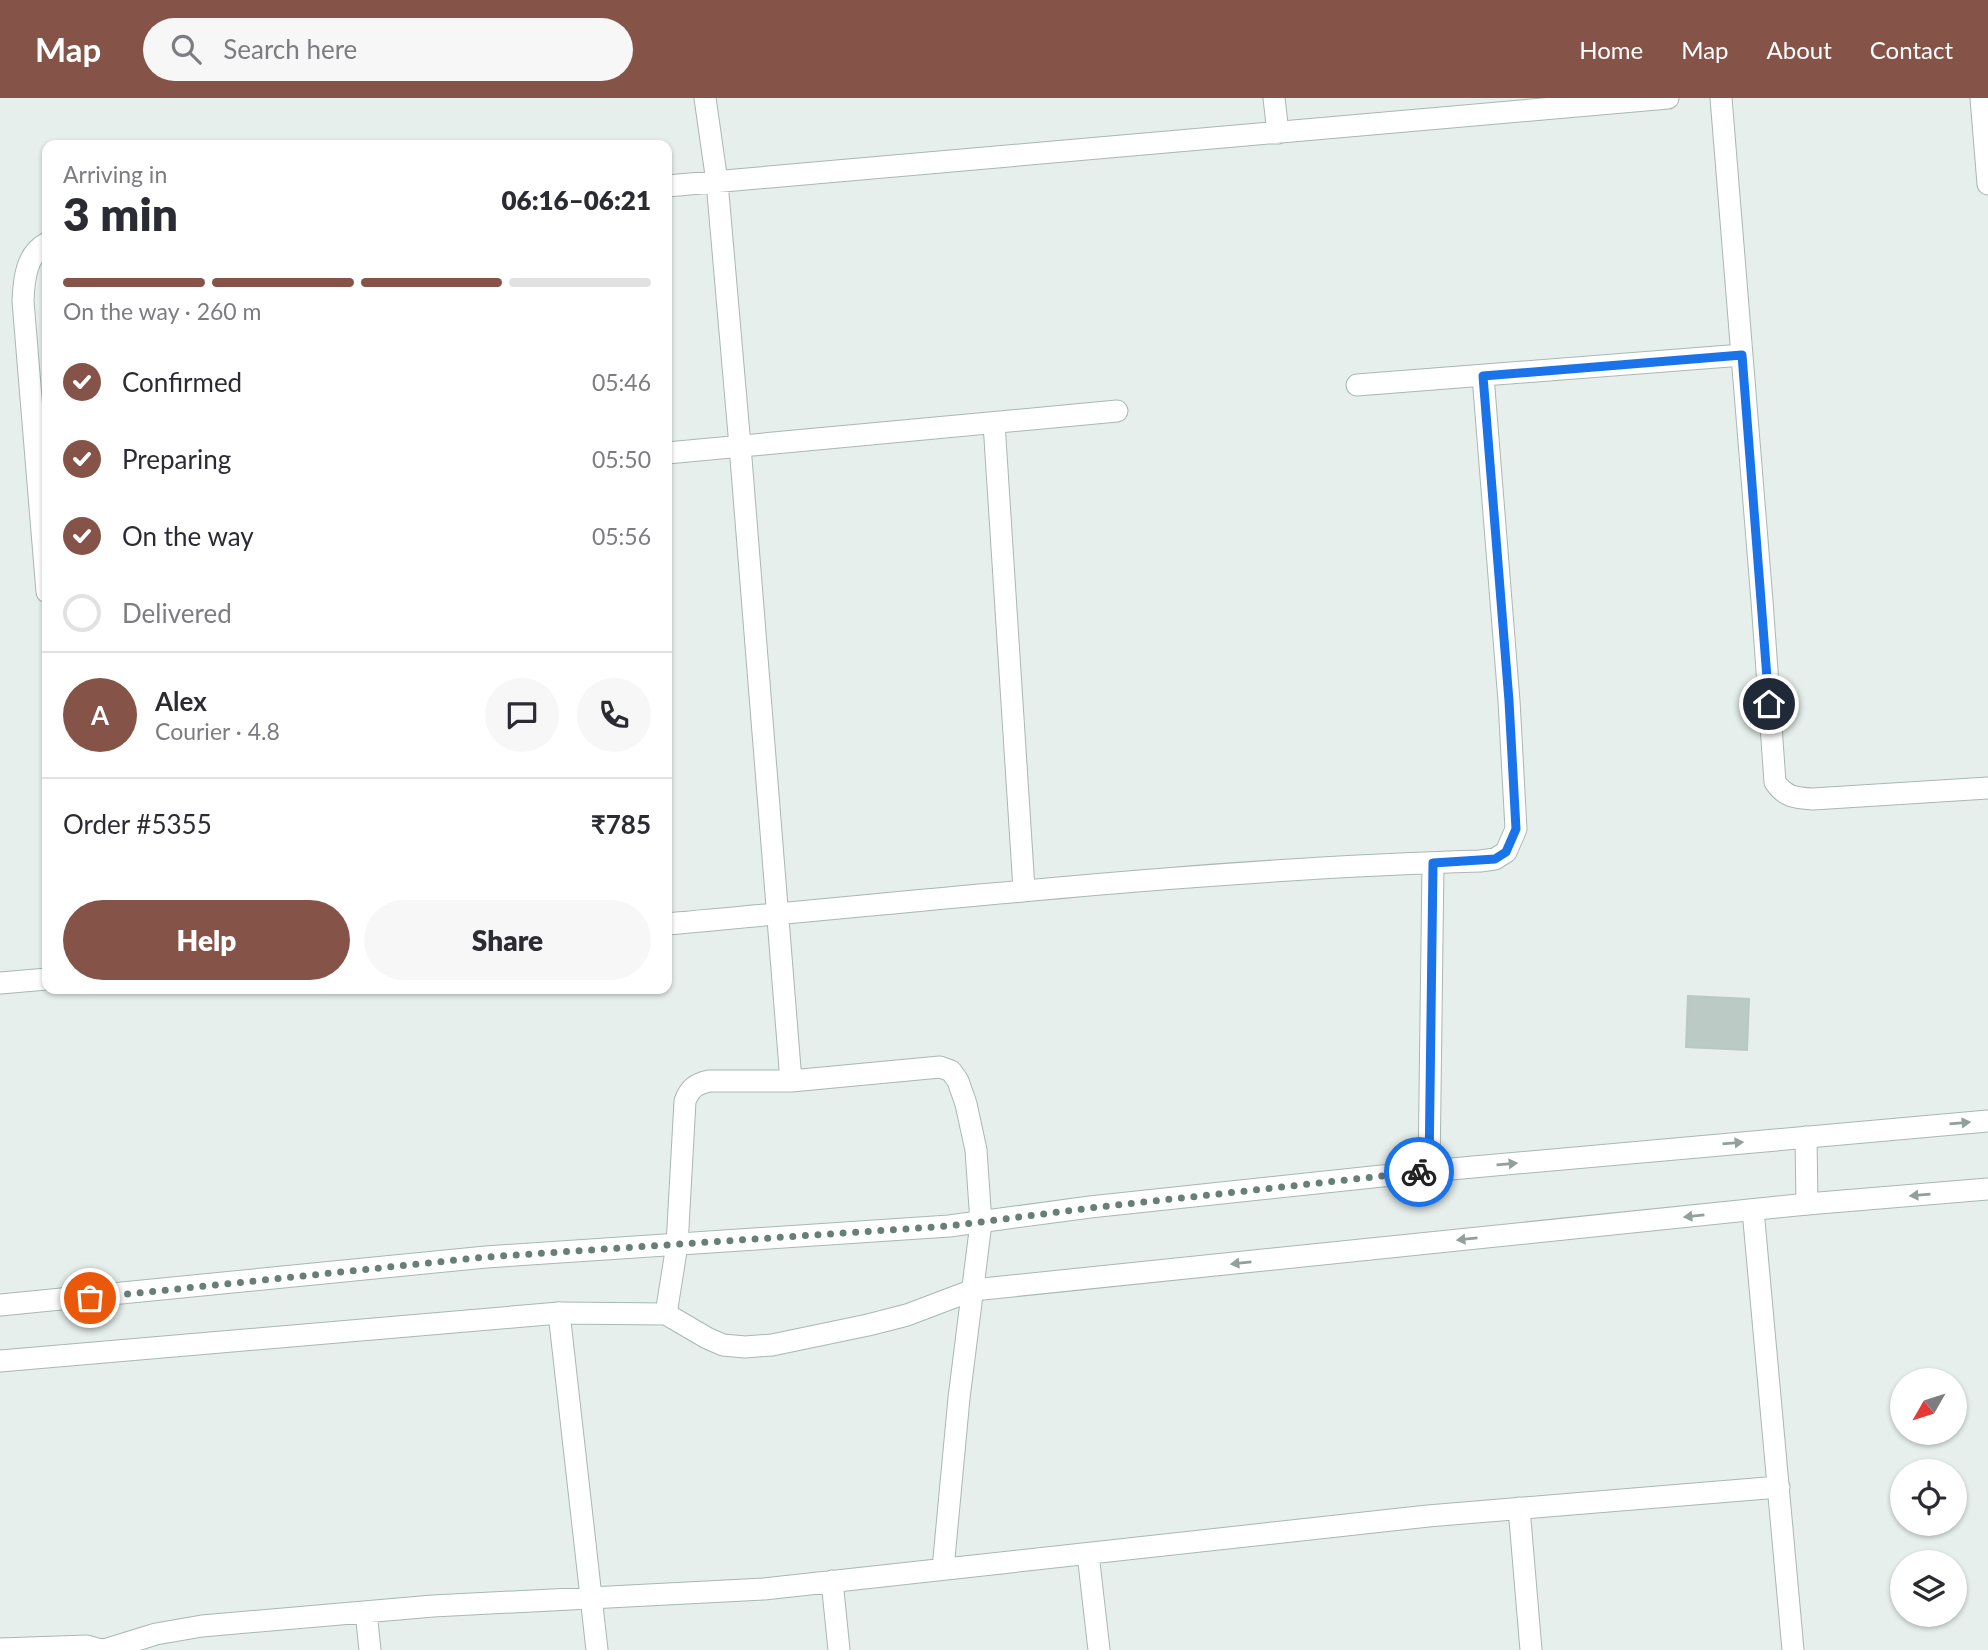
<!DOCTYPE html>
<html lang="en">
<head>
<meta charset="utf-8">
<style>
	body { margin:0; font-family:Lato,sans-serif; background:#f7f7f7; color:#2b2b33; height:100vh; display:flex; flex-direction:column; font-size:26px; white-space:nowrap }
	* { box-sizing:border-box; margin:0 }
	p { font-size:23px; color:#7c7c81 }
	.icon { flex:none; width:38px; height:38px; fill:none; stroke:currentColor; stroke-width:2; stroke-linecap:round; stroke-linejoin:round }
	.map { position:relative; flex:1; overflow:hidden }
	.sheet { position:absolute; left:42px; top:42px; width:630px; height:854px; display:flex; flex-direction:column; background:#fff; border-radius:14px; box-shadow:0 2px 5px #0004 }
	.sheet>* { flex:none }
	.needle { width:46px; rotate:231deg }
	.fabs { position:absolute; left:1890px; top:1270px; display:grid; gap:14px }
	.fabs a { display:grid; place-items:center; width:77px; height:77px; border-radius:50%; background:#fff; box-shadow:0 2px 5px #0004; font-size:35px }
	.pin { position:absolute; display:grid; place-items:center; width:60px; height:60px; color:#fff; margin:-30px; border:4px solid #fff; border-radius:50%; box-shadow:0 2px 7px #0007 }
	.courier { position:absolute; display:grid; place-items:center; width:70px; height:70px; margin:-35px; border:5px solid #1a73e8; border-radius:50%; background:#fff; color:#222; box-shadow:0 2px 9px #0007 }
	.headline em { font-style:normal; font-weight:800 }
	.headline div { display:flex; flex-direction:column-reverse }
	.headline { display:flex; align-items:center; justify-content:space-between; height:119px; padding:0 21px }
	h1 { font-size:46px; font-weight:800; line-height:52px }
	.bar { display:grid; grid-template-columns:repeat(4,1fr); gap:10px 7px; align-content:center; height:84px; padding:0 21px }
	.bar i { height:9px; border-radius:5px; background:#e1e1e2 }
	.bar .active { background:#855347 }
	.bar p { grid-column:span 4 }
	.line { display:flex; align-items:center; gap:18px; padding:0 21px; border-top:2px solid #e1e1e2 }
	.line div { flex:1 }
	.round { display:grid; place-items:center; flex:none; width:74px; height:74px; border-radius:37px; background:#f7f7f7 }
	ol { padding:0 21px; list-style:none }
	li { display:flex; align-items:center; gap:21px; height:77px }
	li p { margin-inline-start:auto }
	li .icon { padding:7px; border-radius:50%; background:#855347; color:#fff; stroke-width:4 }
	li:last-child { color:#7c7c81 }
	li i { width:38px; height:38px; border:4px solid #e1e1e2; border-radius:50% }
	.primary-button { display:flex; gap:14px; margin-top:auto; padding:14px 21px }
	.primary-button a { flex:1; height:80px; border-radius:42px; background:#855347; color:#fff; font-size:28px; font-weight:800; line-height:80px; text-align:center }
	.primary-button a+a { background:#f7f7f7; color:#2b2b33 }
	header { display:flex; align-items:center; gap:42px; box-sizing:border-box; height:98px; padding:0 35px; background:#855347; color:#fff }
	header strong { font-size:33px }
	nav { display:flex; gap:38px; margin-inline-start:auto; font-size:24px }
	.search { width:490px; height:63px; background:#f7f7f7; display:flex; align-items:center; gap:18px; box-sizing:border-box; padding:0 24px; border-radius:38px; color:#7c7c81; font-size:26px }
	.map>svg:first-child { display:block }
</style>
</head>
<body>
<header>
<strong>Map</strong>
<div class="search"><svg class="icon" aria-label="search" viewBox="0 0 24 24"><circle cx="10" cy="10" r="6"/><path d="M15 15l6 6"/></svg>Search here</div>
<nav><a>Home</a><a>Map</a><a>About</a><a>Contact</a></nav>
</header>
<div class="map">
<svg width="1988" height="1552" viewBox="0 0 1988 1552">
	<rect width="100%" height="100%" fill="#e6efeb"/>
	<path fill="#bbcac4" stroke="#b8c9c2" stroke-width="2" d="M1688,898L1749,901L1747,952L1686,949Z"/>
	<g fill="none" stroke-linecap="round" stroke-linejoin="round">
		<defs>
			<path id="minor" d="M705,0L717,84L740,348L791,983
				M1274,0L1278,35
				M1721,0L1762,503L1775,684C1785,699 1795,700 1813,701L1988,690
				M1981,0L1988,86
				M667,88L1668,0
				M47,145C26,156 24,181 23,203L47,494
				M1357,287L1742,257
				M994,325L1024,791
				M667,355L1117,313
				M667,826C938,802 1208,771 1480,763L1495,761L1506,754L1516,731L1509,603L1483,278
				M0,885L47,881
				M1806,1039L1807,1106
				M1429,1073L1433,765
				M1753,1112L1793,1552
				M559,1215L597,1552
				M666,1216L677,1147L685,1003C690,990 696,986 709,983H791L940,969L951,973L958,983L966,1006L976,1052L981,1125L959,1300L943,1471
				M1519,1410L1531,1552
				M1088,1456L1099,1552
				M832,1483L839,1552
				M366,1514L370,1552
				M0,1551L87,1548L101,1552
				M104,1552L156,1536L202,1528L433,1508L764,1491L1428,1418L1779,1389"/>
			<path id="tertiary" d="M0,1207L486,1159L949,1128L1090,1109L1429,1073L1988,1023
				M0,1263L559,1215L666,1216L707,1240L723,1247L745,1249L772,1247L868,1227L907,1217L973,1192L1807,1106L1988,1091"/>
		</defs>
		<use href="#minor" stroke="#a8b8b2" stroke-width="23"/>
		<use href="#tertiary" stroke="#a8b8b2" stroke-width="23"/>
		<use href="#minor" stroke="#fff" stroke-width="21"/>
		<use href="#tertiary" stroke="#fff" stroke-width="21"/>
	</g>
	<defs><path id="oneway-solid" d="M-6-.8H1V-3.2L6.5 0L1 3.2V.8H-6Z" transform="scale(1.75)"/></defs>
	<g fill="#92a09c">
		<use href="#oneway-solid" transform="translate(1960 1025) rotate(-5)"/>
		<use href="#oneway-solid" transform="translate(1733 1045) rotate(-5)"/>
		<use href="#oneway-solid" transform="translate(1507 1066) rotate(-5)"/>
		<use href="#oneway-solid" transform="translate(1920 1097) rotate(175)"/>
		<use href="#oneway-solid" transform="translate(1694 1118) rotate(174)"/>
		<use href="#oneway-solid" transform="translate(1467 1141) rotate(174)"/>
		<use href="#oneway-solid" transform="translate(1241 1165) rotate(174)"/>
	</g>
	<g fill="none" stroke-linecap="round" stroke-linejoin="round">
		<path stroke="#687f78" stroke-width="7" stroke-dasharray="0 12.6" d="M90,1200L486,1159L949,1128L1090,1110L1419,1074"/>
		<path stroke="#1a73e8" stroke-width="9" d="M1419,1074L1429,1073L1433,765L1495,761L1506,754L1516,731L1509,603L1483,278L1742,257L1769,606"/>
	</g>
</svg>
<div class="fabs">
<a><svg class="needle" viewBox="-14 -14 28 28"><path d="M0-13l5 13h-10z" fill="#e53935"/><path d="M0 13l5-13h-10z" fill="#7c7c81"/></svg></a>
<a><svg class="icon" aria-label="locate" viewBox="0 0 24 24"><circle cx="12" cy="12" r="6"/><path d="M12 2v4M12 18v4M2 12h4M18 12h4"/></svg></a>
<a><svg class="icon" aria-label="layers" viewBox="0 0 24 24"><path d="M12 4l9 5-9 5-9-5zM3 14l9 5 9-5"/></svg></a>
</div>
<div class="pin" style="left:90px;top:1200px;background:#ea580c"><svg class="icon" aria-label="bag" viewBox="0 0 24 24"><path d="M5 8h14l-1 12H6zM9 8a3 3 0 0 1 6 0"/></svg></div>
<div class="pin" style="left:1769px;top:606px;background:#1f2937"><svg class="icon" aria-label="home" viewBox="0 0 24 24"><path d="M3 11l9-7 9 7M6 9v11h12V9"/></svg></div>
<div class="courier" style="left:1419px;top:1074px"><svg class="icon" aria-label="bike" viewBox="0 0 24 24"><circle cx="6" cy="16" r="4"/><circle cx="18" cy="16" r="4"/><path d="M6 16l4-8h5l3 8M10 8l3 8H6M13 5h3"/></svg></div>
<section class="sheet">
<div class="headline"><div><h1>3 min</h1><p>Arriving in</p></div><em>06:16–06:21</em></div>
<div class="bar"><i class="active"></i><i class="active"></i><i class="active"></i><i></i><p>On the way · 260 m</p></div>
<ol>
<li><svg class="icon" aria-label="check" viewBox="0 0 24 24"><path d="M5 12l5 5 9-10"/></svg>Confirmed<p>05:46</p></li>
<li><svg class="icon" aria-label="check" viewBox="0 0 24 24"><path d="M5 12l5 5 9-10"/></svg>Preparing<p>05:50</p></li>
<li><svg class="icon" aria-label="check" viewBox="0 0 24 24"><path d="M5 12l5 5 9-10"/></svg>On the way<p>05:56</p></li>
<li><i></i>Delivered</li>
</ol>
<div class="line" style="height:126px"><b class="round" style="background:#855347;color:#fff">A</b><div><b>Alex</b><p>Courier · 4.8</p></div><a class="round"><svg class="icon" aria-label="chat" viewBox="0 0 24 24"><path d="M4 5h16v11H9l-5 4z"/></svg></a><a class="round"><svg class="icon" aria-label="phone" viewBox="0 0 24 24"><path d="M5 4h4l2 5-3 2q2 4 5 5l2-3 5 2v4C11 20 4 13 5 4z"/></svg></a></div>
<div class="line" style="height:91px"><div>Order #5355</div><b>₹785</b></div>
<div class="primary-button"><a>Help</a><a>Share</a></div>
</section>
</div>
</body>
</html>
